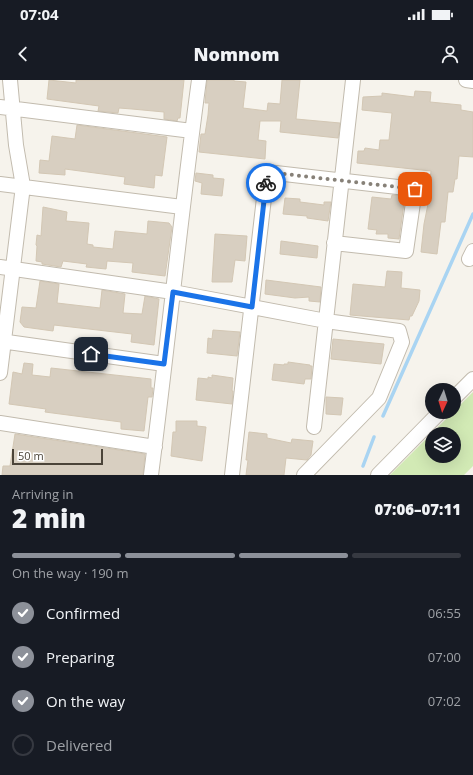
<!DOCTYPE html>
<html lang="en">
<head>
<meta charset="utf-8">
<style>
	body { margin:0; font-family:"Open Sans",sans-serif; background:#20242c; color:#f1f3f6; height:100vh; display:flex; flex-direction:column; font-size:15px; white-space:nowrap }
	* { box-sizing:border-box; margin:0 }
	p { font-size:13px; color:#9ea1a6 }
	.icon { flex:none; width:22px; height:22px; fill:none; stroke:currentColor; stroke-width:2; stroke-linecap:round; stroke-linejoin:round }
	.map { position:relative; height:395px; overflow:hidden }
	.panel { display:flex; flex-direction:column; background:#171b24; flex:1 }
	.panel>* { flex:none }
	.needle { width:26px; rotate:184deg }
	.buttons { position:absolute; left:425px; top:303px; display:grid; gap:8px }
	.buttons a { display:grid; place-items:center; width:36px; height:36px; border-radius:50%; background:#171b24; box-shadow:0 4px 16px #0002; font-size:20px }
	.scale { position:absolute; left:12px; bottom:10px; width:91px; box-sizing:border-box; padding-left:4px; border:2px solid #4b4439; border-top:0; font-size:11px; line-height:14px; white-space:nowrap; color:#4b4439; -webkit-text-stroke:3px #fff; paint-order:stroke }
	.pin { position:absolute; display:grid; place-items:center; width:34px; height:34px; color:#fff; margin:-17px; border-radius:8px; box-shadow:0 2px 6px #0006 }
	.courier { position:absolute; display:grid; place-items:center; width:40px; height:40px; margin:-20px; border:3px solid #1a73e8; border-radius:50%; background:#fff; color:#222; box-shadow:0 1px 5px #0007 }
	.headline em { font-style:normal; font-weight:800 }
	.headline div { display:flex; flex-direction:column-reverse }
	.headline { display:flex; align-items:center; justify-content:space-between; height:68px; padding:0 12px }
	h1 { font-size:26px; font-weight:800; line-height:30px }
	.bar { display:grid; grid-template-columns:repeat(4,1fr); gap:6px 4px; align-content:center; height:48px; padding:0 12px }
	.bar i { height:5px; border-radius:3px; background:#363941 }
	.bar .selected { background:#8c9099 }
	.bar p { grid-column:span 4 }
	ol { padding:0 12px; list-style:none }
	li { display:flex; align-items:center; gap:12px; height:44px }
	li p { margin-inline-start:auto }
	li .icon { padding:4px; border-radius:50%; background:#8c9099; color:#fff; stroke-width:4 }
	li:last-child { color:#9ea1a6 }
	li i { width:22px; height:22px; border:2px solid #363941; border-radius:50% }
	.status { display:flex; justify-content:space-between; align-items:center; height:28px; padding:0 20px; background:#171b24; direction:ltr }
	.status svg { height:11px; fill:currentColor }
	header { display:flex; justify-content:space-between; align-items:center; height:52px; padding:0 12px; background:#171b24; font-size:18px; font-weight:800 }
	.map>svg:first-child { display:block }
</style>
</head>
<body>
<div class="status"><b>07:04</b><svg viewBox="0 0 49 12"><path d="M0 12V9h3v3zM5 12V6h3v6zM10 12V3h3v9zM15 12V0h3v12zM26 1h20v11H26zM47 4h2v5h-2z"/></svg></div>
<header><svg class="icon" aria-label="back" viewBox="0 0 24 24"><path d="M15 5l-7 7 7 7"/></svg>Nomnom<svg class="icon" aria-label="person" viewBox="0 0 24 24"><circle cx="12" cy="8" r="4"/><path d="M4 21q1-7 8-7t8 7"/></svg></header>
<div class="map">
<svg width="473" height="395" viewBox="0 0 473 395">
	<rect width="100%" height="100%" fill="#f6f3ec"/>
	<path fill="#d2eab5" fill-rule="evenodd" d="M473,312V386L464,395H390ZM432,354H454V376H432Z"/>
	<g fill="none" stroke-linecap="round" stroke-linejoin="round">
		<path stroke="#a9d4f2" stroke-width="3.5" d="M383,336L473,134
			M363,386L374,357"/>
	</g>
	<path fill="#d8cfc1" stroke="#d3c7b4" d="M49,0L76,3V0H184L180,38H178L177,41L164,39V32L132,29L119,28L118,33L98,31L99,26L47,19Z
		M207,0H234V1L246,2L243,28L267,31L268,23L280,24L282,0H300L296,39L340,43L338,58L280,52L281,41H260L258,60L266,61L265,79L199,72L201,54H205L208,35L209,23H205Z
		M415,11L431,12L430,22L461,25V30L473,32V77L459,76L457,99H455L453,112H448L445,142H441L437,174L421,172L424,144L428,124L431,91L357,83L358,71H364L365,68L379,70L380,60H389L392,33L362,30L363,17L382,16V13L414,17Z
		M77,45L167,57L162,96L155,95L154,108L124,104L125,97L65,89V95L39,93L40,80L49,81L52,56L75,59Z
		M196,93L213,95V98L224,99L222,116L201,114L202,103L195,101Z
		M392,115L405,116L399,159L388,158V154H376L377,150L368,149L372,117L391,119Z
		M285,118L300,119V122L324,125V122H331L328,141L307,138V136L283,134Z
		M43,127L67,132L66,141L89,143L87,164L93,165V167L113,169L115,151L147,154L148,141L169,143L172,147L165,196L132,192L133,183L107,181L106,189L86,187L87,184L63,181L61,187L42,184V182L36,181L37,166L36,165L37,155L41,156Z
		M215,154L247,156L245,181L235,180L232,202H212Z
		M281,161L318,166L317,178L280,174Z
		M387,191L402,192L401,208L420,210L419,221L412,236H410L409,240L350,235L353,204L385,207Z
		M266,200L321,207L320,222L309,221V217L295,218L265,214Z
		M40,201L59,204L57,223L100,228L102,210L125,214L123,233L142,234L145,216L159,219L154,265L131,262L132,254L54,245L53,251L24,247L20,242L22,227L36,228Z
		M213,250L240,252L237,276L207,273L208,258L212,259Z
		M333,259L384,264L381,284L331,279Z
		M288,282L310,285V286H312L311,299H305L304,304L272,300L274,284L284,285V284H288Z
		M24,283L33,284L32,295L50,297L51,288L151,299V308H153L152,317H148L144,351L121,349V342L45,332L46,329L9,324L13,292L22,294Z
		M212,295L233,298L232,311H233L232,324L196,320L198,298L208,299V297L212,298Z
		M326,317L343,318L341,335L326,334Z
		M176,341H197V346L206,347L202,381L171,376L173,352H176Z
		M249,352L267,354V358L291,363L292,359L313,361L311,375L307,380L286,378L284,395H246L248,380H246Z
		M15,354L145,374L143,395H2L3,386H10Z"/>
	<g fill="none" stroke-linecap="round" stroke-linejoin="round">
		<defs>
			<path id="minor" d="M466,0L473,1
				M0,27L192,51
				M0,104L182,127
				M469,179L473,171
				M0,187L173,212L326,241L399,251L402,262L379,318L304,395
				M0,261L164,284
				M0,293L23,106L16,65L10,0
				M454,318L473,299
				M0,343L155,367
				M314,347L353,0
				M151,395C168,264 181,131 199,0
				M232,395L267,92L415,109L406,171L334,163
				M378,395L440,332"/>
		</defs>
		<use href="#minor" stroke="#c2bbae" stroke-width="16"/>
		<use href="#minor" stroke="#fff" stroke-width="14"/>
	</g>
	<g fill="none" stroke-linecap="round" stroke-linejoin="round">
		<path stroke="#878178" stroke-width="4" stroke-dasharray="0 7.2" d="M266,103L267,92L415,109"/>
		<path stroke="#1a73e8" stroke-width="5" d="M91,274L164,284L173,212L252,227L266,103"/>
	</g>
</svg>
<div class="buttons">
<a><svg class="needle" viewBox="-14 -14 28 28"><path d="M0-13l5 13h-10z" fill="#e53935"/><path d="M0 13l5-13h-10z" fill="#9ea1a6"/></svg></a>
<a><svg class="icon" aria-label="layers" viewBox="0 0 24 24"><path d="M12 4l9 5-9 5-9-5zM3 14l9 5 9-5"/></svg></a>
</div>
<div class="scale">50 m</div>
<div class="pin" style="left:415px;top:109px;background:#ea580c"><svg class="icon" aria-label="bag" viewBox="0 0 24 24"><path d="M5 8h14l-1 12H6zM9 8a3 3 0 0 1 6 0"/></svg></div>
<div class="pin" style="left:91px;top:274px;background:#1f2937"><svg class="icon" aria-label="home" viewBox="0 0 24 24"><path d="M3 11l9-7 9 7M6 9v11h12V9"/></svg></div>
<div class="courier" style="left:266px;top:103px"><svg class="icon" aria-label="bike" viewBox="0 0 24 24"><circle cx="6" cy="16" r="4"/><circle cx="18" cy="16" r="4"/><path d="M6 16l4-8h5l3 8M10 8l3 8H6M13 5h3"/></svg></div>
</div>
<section class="panel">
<div class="headline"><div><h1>2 min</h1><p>Arriving in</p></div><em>07:06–07:11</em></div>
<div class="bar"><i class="selected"></i><i class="selected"></i><i class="selected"></i><i></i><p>On the way · 190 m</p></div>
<ol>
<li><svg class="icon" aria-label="check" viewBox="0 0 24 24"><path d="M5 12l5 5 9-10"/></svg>Confirmed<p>06:55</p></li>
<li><svg class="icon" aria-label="check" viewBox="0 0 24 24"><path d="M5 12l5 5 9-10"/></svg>Preparing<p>07:00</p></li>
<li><svg class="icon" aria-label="check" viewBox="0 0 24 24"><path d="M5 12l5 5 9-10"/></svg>On the way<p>07:02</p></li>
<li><i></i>Delivered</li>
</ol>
</section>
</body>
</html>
